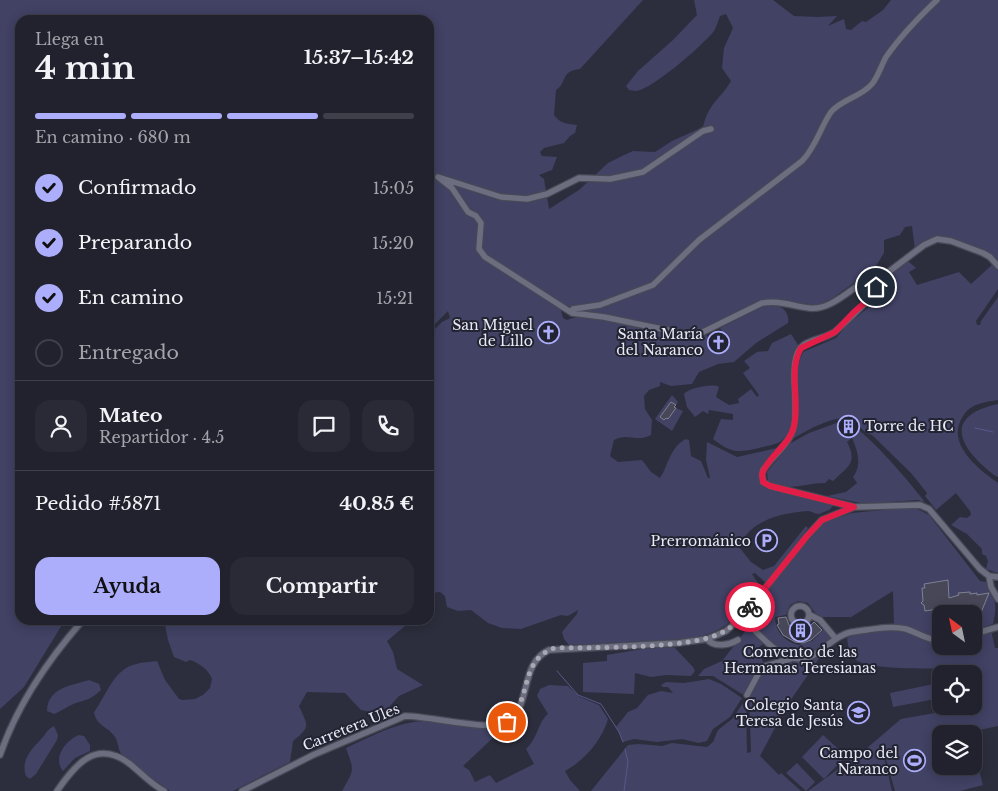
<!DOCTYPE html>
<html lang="es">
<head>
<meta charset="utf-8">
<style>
	body { margin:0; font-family:"Libre Baskerville",serif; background:#2a2a36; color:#f1f3f6; height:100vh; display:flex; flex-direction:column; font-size:19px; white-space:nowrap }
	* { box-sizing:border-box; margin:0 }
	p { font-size:16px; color:#a2a4aa }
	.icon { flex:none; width:28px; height:28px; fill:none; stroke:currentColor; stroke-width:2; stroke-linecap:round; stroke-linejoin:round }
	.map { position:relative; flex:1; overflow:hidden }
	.details { position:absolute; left:15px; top:15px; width:419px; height:610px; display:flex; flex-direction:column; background:#22222e; border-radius:15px; box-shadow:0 2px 12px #0003,0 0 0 1px #3f3f4a }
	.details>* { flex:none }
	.needle { width:32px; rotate:327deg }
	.buttons { position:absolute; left:932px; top:605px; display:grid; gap:10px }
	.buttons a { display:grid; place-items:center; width:50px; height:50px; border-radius:10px; background:#22222e; box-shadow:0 2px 12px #0003,0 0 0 1px #3f3f4a; font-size:25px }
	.pin { position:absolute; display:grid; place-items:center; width:42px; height:42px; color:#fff; margin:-21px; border:2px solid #fff; border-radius:50%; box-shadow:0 1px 5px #0007 }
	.courier { position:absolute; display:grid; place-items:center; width:50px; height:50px; margin:-25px; border:4px solid #e11d48; border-radius:50%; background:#fff; color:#222; box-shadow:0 1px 6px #0007 }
	.head em { font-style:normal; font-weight:800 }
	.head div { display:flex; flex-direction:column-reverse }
	.head { display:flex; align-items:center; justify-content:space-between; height:85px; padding:0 20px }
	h1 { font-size:32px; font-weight:800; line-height:38px }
	.bar { display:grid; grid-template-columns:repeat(4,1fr); gap:8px 5px; align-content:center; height:60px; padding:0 20px }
	.bar i { height:6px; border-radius:4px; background:#3f3f4a }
	.bar .current { background:#adaefb }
	.bar p { grid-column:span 4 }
	.line { display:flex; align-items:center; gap:12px; padding:0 20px; border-top:1px solid #3f3f4a }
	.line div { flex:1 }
	.round { display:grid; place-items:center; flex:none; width:52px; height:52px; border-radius:15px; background:#2a2a36 }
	ol { padding:0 20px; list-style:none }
	li { display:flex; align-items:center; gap:15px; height:55px }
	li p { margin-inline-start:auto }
	li .icon { padding:5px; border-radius:50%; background:#adaefb; color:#111; stroke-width:4 }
	li:last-child { color:#a2a4aa }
	li i { width:28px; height:28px; border:2px solid #3f3f4a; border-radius:50% }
	.cta { display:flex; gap:10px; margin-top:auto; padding:10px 20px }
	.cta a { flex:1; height:58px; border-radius:15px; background:#adaefb; color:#111; font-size:20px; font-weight:800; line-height:58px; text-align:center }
	.cta a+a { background:#2a2a36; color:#f1f3f6 }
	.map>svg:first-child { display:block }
</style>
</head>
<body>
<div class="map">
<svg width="998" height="791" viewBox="0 0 998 791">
	<rect width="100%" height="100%" fill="#2d2e3d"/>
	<path fill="#414264" d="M0,0H643L580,69C560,71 568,82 556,90L554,115C562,125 566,123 577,125L575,133L570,136L564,143L544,148L540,152L542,156L557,157L552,170L539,175L544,179L549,209L579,190L608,163L622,156L633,151L655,152L672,141L703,127C709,102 720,100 731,81L722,68L724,48L733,28L726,14L720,16C718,21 717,26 714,31C703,45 653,89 636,91C634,91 631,90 629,90L626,86L638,71L673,40L697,15L694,0H773L794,16L818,17L837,16L828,26L844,19L846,29L851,30L862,21L866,22L883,10L891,0H998V263L945,238L915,250L912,226L905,227L900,235L884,240V253L876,266L875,278L863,276L833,298L818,305L763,299L701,329L692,331L585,312L583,305L564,307L561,311L563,318L567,320C596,306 666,346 706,335L714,347L720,346L727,340L720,328L764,306C777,303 790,308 788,323L756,343L734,362L718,364L699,372L692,384L671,386L660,382V386L649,390L644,396L645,409L652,420L651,435C635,443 628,432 614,440L610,456L618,462L642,460L651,472L660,478C669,464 670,447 686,439L689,440L691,456L701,461L708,478H710L706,460L707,442L737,457L777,448C767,459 748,476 767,489L834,505L829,510L819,514C814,514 812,511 808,511C781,513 750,520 739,547L751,562L763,570L774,566L806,526L808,528L766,583L755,573L752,574L761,587C739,616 725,634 687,639L569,645L564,639L562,632L577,614L578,610L568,616L561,615L521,629L502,628L488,623L471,610L458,611L447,607L445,596L440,592L429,593V335L442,322L450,318L448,311L429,330V20H20V620H65L24,687L0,709Z
		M908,261L916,268L909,272L917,285L959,272L971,284L993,264L998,271V289L976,321L977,325H980L981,321L998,297V400C990,401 979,403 972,407C968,409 964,414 962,418C946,444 979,470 998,483V573L986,569L988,561L986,556L982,554V549L967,534L951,525L960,517L967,518L971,515L970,511L956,493L936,510L925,496L927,493L911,473L872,435L865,432L851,418C831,416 806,431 789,441C809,412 789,377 803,352L836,338L848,324L883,296L886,301L897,293L886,276Z
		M791,334L798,345C779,368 806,422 781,441C776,445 766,446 759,448C737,453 731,453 713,439L721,419L733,420V414L709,410L708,414L703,411L695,417L687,407L684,394C689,388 713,383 719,387L716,397L729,405L739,403L738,399L751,389L757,397L759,395L743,373L750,368L744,361L757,352L768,351L772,343Z
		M672,395L678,402L676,405L671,402L660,417L664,420L676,408L683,411L672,431L655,419Z
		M998,404V476L997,477C963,452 938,417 998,404Z
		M842,421C861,423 912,485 925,502L917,500L865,504L827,496L846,492L857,483L853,477C862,465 858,451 852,438L847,442C858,463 848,466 833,481L829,479L825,483C805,483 785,493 768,481L767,472L791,443L809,433Z
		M914,507L929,515L980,581L986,582C995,602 998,601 993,624L974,630V614H941V638C923,635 911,626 894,625L893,591L851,617H822L816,614L808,603L798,601L790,605L786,615L775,617C775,631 784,641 798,645L812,641L824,629L831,638C791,672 782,652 750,622L749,616L752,609L793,557L825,522L852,513Z
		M164,620H412L387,641L393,652L397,669L423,685L399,696L389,707L376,713L361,710L345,693L307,692L299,706C307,725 312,726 293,741L290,762L233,791H170L123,757C118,751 119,744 115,737C109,727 96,726 94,712C106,696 113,671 133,665C141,662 149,662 157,661L165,680L179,699L183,700L195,699L203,695L210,688L212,679C209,670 199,663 190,660L186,662L174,657L168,640Z
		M748,628L763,644L759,647L763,663L746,692L742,694L713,676H698L704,669L722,661Z
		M991,630L995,648H998V726L970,732L969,734H941V766H974V751L983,785L960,791H895L885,756L884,757L892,791H808L867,748L901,719L974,706L977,695L974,685V674H948L940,669C922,668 867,670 855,659C849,654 848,645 847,638L853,635C868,633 889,628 904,631C917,635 927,643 941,644V646H974V636Z
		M674,647L693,667L695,671L691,676L666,675L651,677L635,673L634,694L583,692V663L607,661V655L642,649Z
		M819,655L820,657L786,707L760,756L779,775L781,773L801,791H591L628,745L639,744L662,746L672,743L707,747L713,742L718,730L732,719L746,699L747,753L751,752L749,695L763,670L768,666L803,661Z
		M709,679L721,684L742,698L730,717L713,729L707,741L699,743L682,739L657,742L634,739L623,742L616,727L628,712L637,708L648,695L661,691L673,693L668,687H663L661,685L666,682L684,683Z
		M89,680L99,684L101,690C91,699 89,699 76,703C69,705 62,711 54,714L47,711C48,687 71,686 89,680Z
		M939,683L941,698L893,707L890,693Z
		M549,685L568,686L580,697L599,705L608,719C602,740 585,760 565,771L570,780L580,791H342C355,768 354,771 346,748C367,738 402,720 426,721C449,721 472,730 495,729L498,732L497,734L463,766L469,770L475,782L490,775L496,783L534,764L526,749C538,738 538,722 548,714L537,696L540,689Z
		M54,726L58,735L57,740L36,774L30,779L26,776C20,759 33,748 43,737C47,732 48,729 54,726Z
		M79,735L84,736L90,745V751L75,758L63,771C52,758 66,740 79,735Z
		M823,735L846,756L824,779L802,757Z
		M797,763L815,782L806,791L786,773Z"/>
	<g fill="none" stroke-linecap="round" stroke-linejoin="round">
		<path stroke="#58588b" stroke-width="1" d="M975,428L993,432
			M557,671L578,695L601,704L619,732L623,742
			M624,791L628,762L625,749"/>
	</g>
	<path fill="#474758" stroke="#808193" d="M671,402L676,405L674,407L676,408L668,419L666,418L664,420L660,417Z
		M948,580L949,598L959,595L958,593L970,592V594L977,593V595L989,593L980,615L956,614L953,607L946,610L943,608L925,611L924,605L921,603L923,601L922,588H925L924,584Z
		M786,617L789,625L794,629L796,627L807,629L814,622L822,630L811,640L803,643L795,642L783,635L777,625L779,624L778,618Z"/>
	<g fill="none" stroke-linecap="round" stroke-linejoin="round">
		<defs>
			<path id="minor" d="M711,129L703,131L643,172L610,179L579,178L547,194L527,199L501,197L438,177L452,188L468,212L476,216L481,223L479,249L485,257L572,313L604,317L691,335L703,332L762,303C778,300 793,306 809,308C829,311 848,291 865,281L874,283
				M874,283L877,290C875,294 837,331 833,333C823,339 805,340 799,350C788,368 800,408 793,430C788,445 772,457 763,470L762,474L763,482L770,486L854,507L920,505L929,509L980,569L989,576L998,577
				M874,283L924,245L937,239L951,241L983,253L990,257L998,266
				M571,312L573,309L600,305L653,285L699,240L802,161C816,147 820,128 831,112C842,99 861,97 872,84C878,77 881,66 886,57C900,37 919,17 937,0
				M989,576L991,587L998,599
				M791 615a9 9 0 1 1 18 0a9 9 0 1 1-18 0Z
				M810,615L820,620L836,639
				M742,617C762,637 789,675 820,651C829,644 840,634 852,632C869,630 889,625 906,629C919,633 924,639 941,641
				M974,634L998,627
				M707,639C714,648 729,645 738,640
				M747,695L762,667L790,659
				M0,755C17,705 48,660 83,620
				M57,791C75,765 96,738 130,764C141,773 151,784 164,791
				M242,791L313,755L405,716C429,716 488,731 505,723C533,709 518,664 549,650L678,643L707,639L717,635L726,631L742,617L807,536L822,520L854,507"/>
		</defs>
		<use href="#minor" stroke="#484956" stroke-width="8"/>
		<use href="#minor" stroke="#6c6d7f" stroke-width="5.5"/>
	</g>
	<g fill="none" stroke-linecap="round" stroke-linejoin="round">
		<path stroke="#a8a8b5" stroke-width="5" stroke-dasharray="0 9" d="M507,722C533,700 518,660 555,648C595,647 694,650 725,631C735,625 743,616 750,607"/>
		<path stroke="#e11d48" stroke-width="6" d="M750,607L807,536L822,520L854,507L770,486L763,482L762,474C768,456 790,445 794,426C800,401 788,370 801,348L835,332L854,312L875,294L876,287"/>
	</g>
	<defs>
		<symbol id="church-ring" viewBox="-11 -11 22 22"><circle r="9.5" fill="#232433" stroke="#adaefb" stroke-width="1.5"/><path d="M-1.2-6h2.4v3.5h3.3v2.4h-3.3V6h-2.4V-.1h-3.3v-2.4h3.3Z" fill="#adaefb"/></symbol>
		<symbol id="building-ring" viewBox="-11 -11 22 22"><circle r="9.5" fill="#232433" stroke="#adaefb" stroke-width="1.5"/><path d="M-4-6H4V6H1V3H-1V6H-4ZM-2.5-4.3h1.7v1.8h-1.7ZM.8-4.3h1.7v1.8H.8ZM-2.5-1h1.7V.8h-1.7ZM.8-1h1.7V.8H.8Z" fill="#adaefb"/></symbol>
		<symbol id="parking-ring" viewBox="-11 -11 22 22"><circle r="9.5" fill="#232433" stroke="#adaefb" stroke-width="1.5"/><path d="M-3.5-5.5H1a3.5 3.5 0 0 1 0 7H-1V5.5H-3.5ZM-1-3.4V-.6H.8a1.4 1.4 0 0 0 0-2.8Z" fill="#adaefb"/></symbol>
		<symbol id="school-ring" viewBox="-11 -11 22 22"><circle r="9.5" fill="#232433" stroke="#adaefb" stroke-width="1.5"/><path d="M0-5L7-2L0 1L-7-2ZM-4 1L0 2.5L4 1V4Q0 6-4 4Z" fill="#adaefb"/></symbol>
		<symbol id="stadium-ring" viewBox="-11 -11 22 22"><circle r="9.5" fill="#232433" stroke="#adaefb" stroke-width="1.5"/><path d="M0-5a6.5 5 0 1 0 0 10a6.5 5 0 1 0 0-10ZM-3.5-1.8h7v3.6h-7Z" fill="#adaefb"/></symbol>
	</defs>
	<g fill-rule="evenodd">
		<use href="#church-ring" x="536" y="320" width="25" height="25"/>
		<use href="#church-ring" x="706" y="330" width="25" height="25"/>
		<use href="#building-ring" x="836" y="414" width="25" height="25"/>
		<use href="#parking-ring" x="754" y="528" width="25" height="25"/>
		<use href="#building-ring" x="788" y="618" width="25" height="25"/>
		<use href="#school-ring" x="846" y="700" width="25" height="25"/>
		<use href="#stadium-ring" x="902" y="748" width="25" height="25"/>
	</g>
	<g text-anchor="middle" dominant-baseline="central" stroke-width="4" stroke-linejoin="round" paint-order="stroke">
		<g font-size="14" fill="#eaeaf5" stroke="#232433" text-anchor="end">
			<text x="533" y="325">San Miguel<tspan x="533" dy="16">de Lillo</tspan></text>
			<text x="703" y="334">Santa María<tspan x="703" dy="16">del Naranco</tspan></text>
			<text x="864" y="426" text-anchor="start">Torre de HC</text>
			<text x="751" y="541">Prerrománico</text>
			<text x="800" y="652" text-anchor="middle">Convento de las<tspan x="800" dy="16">Hermanas Teresianas</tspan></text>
			<text x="843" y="705">Colegio Santa<tspan x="843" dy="16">Teresa de Jesús</tspan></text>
			<text x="898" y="753">Campo del<tspan x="898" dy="16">Naranco</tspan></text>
		</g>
		<g font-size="14" fill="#eaeaf5" stroke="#232433">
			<text transform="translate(351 727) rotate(-22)">Carretera Ules</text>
		</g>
	</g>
</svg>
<div class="buttons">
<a><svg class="needle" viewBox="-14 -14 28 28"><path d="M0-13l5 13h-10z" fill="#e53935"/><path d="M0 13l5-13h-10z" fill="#a2a4aa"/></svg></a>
<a><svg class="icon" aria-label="locate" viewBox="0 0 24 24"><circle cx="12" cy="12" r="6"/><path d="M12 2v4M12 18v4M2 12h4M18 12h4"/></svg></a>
<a><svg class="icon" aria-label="layers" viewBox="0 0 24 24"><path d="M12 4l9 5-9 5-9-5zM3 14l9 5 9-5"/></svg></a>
</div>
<div class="pin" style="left:507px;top:722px;background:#ea580c"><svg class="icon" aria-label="bag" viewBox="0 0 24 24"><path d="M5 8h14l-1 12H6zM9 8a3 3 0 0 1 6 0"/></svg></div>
<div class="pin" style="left:876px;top:287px;background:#1f2937"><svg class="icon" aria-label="home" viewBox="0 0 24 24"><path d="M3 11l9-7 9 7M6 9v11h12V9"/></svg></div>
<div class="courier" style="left:750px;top:607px"><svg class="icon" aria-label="bike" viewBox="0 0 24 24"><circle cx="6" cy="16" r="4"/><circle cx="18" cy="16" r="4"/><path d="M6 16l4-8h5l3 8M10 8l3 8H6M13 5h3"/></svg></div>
<section class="details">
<div class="head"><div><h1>4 min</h1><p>Llega en</p></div><em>15:37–15:42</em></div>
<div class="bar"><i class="current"></i><i class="current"></i><i class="current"></i><i></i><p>En camino · 680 m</p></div>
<ol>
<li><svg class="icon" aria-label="check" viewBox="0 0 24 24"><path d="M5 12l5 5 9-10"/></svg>Confirmado<p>15:05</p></li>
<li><svg class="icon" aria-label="check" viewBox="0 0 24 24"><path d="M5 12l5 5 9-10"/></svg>Preparando<p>15:20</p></li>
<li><svg class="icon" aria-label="check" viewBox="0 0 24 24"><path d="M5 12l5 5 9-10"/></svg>En camino<p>15:21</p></li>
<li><i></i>Entregado</li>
</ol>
<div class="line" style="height:90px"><a class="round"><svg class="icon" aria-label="person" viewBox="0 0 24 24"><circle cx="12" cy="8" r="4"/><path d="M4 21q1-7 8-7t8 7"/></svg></a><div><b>Mateo</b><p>Repartidor · 4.5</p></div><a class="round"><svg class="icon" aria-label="chat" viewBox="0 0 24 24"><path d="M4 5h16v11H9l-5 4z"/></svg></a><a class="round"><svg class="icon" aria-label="phone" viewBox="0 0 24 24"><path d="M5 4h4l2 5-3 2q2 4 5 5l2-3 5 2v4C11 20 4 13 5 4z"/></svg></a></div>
<div class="line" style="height:65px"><div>Pedido #5871</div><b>40.85 €</b></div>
<div class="cta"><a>Ayuda</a><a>Compartir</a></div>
</section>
</div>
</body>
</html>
